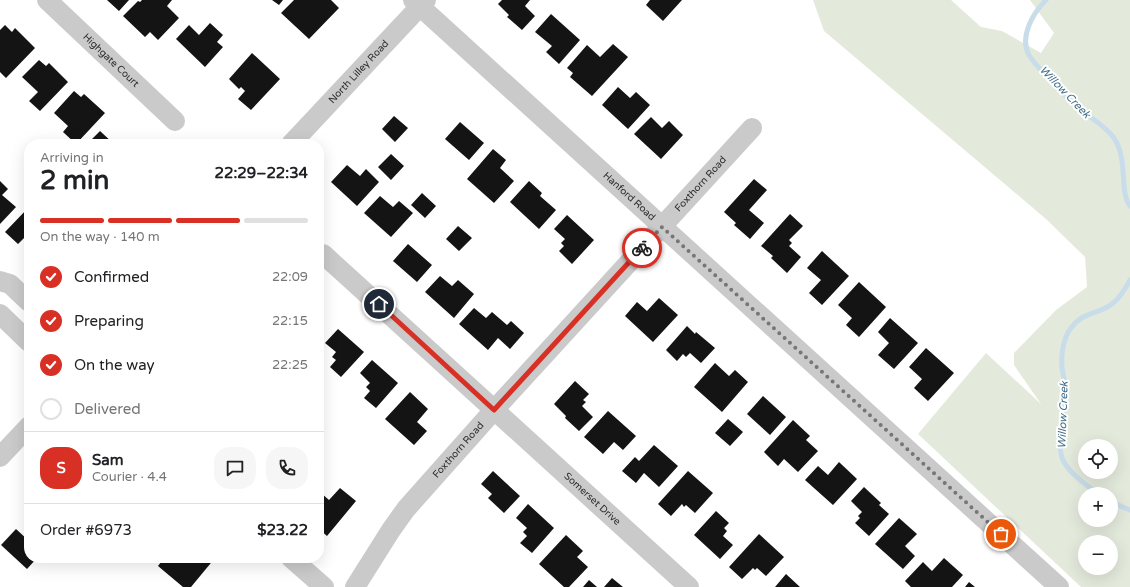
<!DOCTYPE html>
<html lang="en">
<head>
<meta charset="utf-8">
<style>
	body { margin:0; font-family:"Varela Round",sans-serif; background:#f6f6f6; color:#202124; height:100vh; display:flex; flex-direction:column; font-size:15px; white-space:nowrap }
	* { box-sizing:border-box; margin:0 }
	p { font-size:13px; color:#757577 }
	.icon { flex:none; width:22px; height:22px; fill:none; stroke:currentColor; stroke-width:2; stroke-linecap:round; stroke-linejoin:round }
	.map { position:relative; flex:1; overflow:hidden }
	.details { position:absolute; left:24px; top:139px; width:300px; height:424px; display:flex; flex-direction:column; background:#fff; border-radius:16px; box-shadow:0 4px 16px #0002 }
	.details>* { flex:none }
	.tools { position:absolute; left:1078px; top:439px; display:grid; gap:8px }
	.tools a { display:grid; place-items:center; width:40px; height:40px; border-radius:50%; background:#fff; box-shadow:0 4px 16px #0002; font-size:20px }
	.pin { position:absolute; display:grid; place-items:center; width:34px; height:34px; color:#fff; margin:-17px; border:2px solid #fff; border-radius:50%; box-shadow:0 1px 4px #0007 }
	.courier { position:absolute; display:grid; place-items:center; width:40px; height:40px; margin:-20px; border:3px solid #d93025; border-radius:50%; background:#fff; color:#222; box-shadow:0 1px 5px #0007 }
	.headline em { font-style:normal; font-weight:700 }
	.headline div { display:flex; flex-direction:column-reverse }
	.headline { display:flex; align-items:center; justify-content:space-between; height:68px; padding:0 16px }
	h1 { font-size:26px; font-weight:700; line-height:30px }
	.bar { display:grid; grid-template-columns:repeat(4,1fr); gap:6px 4px; align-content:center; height:48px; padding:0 16px }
	.bar i { height:5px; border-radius:3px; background:#e0e0e0 }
	.bar .current { background:#d93025 }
	.bar p { grid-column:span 4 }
	.line { display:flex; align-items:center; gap:10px; padding:0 16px; border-top:1px solid #e0e0e0 }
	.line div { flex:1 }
	.round { display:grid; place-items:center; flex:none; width:42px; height:42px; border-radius:16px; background:#f6f6f6 }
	ol { padding:0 16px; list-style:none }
	li { display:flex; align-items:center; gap:12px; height:44px }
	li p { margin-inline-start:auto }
	li .icon { padding:4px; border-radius:50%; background:#d93025; color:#fff; stroke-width:4 }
	li:last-child { color:#757577 }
	li i { width:22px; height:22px; border:2px solid #e0e0e0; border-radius:50% }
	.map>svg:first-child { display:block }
</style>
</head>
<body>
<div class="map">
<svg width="1130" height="587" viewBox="0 0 1130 587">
	<rect width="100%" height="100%" fill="#fff"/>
	<path fill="#e3eadc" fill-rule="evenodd" d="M813,0H951L981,27L1002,31L1041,53L1054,33L1030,0H1130V587H1081L918,434L986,353L1041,404L1014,365V353L1056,310L1087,287L1085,257L1046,219L824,31ZM1085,446H1111V472H1085ZM1085,494H1111V520H1085ZM1085,542H1111V568H1085Z"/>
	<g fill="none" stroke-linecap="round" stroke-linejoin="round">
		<path stroke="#c9dce9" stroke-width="5" d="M1046,0C1033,13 1019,37 1029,55C1035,65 1045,74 1053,82C1063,92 1071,103 1082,111C1093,119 1106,127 1114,138C1123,151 1123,171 1124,186C1125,193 1125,200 1130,206
			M1099,494C1087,486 1067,471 1062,458C1056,439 1065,414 1066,394C1066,385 1063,376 1062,367C1061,355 1063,338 1071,328C1083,312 1094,315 1109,306C1119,300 1125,289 1130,280
			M1111,502L1130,510"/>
	</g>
	<path fill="#141414" d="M107,0H129L119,11Z
		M142,0H172L167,6L179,18L158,40L150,32L145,37L123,16L138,1L140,2Z
		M272,0H283L279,5Z
		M294,0H331L339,8L309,39L281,13Z
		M502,0H530L525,6L535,16L522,30L507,17L509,15L498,4Z
		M650,0H682L663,21L646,5Z
		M551,14L580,40L559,64L546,52L552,46L535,32Z
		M210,23L223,35L217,42L223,47L205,67L176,39L189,25L199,35Z
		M5,25L12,32L15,28L35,48L6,78L0,72V30Z
		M613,44L628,57L592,96L570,77L573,73L567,68L587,45L600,57Z
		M252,53L280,79L251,110L238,99L245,91L241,87L239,89L229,79Z
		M39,60L46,66L49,63L68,82L40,111L29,101L38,92L22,77Z
		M618,87L630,98L636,92L650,105L628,129L602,105Z
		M74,91L81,97L84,94L105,113L76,144L63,132L68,126L54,113Z
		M394,116L408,128L395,142L382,129Z
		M651,117L662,128L669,121L683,135L661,159L634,134Z
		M460,122L484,143L469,160L445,139Z
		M100,131L114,144H87Z
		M493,149L506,160L500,168L514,181L494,203L467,179Z
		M391,154L404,166L391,180L378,167Z
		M347,165L360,176L366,169L379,182L357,206L331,182Z
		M754,179L767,190L749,210L764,223L750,239L734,225L736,223L724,212Z
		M0,181L8,189L2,195L16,207L0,224Z
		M529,181L542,193L540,196L556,210L539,229L510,202Z
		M422,193L436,206L425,218L411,205Z
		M380,196L393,207L399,201L413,213L391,237L364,213Z
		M29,207V237L27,235L18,244L5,232Z
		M790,214L803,226L789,240L792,243L789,246L801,257L787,273L771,258L773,256L761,246Z
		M567,215L594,240L572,264L559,251L564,246L561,243L565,239L554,229Z
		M458,226L472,238L459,251L446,239Z
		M408,244L432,265L417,282L393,261Z
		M822,251L849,276L822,305L809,293L821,280L807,268Z
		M440,276L452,286L458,280L474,294L454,318L425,292Z
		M859,282L886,307L859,337L846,325L852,318L838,305Z
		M659,298L678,315L653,342L625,316L637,302L647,311Z
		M474,308L486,318L492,312L507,325L511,321L524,333L510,349L498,338L488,350L459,324Z
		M890,318L918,343L894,369L878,355L889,343L878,332Z
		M687,326L695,334L696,332L715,348L701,363L690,353L686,357L683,354L677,361L666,350Z
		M338,329L364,352L341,377L330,367L336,360L332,357L336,352L325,343Z
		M926,348L954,373L928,401L914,388L922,379L909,367Z
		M372,360L398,383L376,408L364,398L370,391L366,387L370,383L360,373Z
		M715,363L729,376L735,370L748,382L722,412L694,387Z
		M575,381L589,394L583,400L586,402L582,406L593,417L579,431L565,418L566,416L554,404Z
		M410,392L428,409L417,422L427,431L414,445L385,419Z
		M763,396L786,417L770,435L747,414Z
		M608,411L636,436L623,450L614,442L603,454L584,437Z
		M728,419L743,432L730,446L715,433Z
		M793,420L810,436L806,440L818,451L798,472L784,459L778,466L764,452Z
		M654,445L678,466L659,487L644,473L636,483L622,471L635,457L639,461Z
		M839,462L857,479L833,505L805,480L818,466L828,475Z
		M493,471L520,496L504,513L488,498L492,494L481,484Z
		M688,471L713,493L695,513L686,505L684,507L682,504L671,516L658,504Z
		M864,487L881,503L879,505L889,514L869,536L855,523L860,518L858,516L862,512L851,501Z
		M340,488L356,501L327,536L319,529V496L321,493L329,500Z
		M528,504L554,528L532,553L520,543L527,536L523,532L527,528L516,518Z
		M716,511L729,523L724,528L727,531L723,536L733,545L720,559L694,535Z
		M899,518L917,534L905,546L915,556L903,569L875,544Z
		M16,529L29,541V558H37L27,569L1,545Z
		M759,534L784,557L766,576L757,568L755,570L753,568L742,579L729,567Z
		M566,535L583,551L577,557L588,567L569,587H564L539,564Z
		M164,558H194L197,561L199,558H215L191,587H183L158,566Z
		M944,558L963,575L952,587H911L905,581L923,562L932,571Z
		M786,574L800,587H775Z
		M612,578L623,587H604Z
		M589,580L597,587H583Z
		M969,582L975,587H965Z"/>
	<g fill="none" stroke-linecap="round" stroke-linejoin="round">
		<g stroke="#cacaca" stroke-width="20">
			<path id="s1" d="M47,0L175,121"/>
			<path id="s2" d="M413,0L1059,587"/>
			<path id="s3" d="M291,144L426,0"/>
			<path id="s4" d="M323,254L689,587"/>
			<path d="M0,281L10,284L29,302"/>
			<path d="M0,314L29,342"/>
			<path d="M0,457L29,426"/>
			<path d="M291,558L324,587"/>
			<path id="s5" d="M355,587L391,530L406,509L494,410L752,128"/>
		</g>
	</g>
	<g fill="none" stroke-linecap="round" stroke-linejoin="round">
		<path stroke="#767676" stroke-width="4" stroke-dasharray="0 7.2" d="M642,248L662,227L1001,534"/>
		<path stroke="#d93025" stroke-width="5" d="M379,304L494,410L642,248"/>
	</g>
	<g text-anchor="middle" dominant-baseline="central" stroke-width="4" stroke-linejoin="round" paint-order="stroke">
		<g font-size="10" fill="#2d2d2d" stroke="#fff">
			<text stroke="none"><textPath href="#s1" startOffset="88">Highgate Court</textPath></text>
			<text stroke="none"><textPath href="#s3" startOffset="99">North Lilley Road</textPath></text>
			<text stroke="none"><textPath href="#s5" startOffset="532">Foxthorn Road</textPath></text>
			<text stroke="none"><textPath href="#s2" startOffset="292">Hanford Road</textPath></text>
			<text stroke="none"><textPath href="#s5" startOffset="172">Foxthorn Road</textPath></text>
			<text stroke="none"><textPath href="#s4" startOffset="364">Somerset Drive</textPath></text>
		</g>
		<g font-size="11" font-style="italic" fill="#416e8a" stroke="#fff">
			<text transform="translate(1065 92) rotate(46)">Willow Creek</text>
			<text transform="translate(1063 415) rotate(-88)">Willow Creek</text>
		</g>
	</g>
</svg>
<div class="tools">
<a><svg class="icon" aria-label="locate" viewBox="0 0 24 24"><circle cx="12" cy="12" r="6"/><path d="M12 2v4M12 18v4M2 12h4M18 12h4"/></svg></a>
<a>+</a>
<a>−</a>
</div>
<div class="pin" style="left:1001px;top:534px;background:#ea580c"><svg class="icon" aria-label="bag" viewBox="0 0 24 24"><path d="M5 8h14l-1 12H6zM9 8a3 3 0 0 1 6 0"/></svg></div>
<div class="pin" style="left:379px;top:304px;background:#1f2937"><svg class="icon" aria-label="home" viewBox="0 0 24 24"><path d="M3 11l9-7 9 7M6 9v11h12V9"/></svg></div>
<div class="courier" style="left:642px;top:248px"><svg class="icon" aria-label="bike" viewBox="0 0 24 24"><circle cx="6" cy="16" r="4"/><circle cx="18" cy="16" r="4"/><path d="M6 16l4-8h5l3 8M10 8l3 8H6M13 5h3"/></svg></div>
<section class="details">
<div class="headline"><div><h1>2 min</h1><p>Arriving in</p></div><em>22:29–22:34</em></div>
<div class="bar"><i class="current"></i><i class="current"></i><i class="current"></i><i></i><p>On the way · 140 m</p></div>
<ol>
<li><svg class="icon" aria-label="check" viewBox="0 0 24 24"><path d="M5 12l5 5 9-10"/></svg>Confirmed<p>22:09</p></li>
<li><svg class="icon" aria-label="check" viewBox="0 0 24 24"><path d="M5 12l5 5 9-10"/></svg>Preparing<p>22:15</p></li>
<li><svg class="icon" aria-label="check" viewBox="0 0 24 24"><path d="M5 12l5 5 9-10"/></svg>On the way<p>22:25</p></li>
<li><i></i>Delivered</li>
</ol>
<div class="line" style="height:72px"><b class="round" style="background:#d93025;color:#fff">S</b><div><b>Sam</b><p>Courier · 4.4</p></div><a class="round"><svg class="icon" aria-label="chat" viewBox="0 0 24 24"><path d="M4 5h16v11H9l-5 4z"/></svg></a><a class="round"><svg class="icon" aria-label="phone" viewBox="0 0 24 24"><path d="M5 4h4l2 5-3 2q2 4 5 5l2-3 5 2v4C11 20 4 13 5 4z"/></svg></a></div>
<div class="line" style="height:52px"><div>Order #6973</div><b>$23.22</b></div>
</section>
</div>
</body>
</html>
